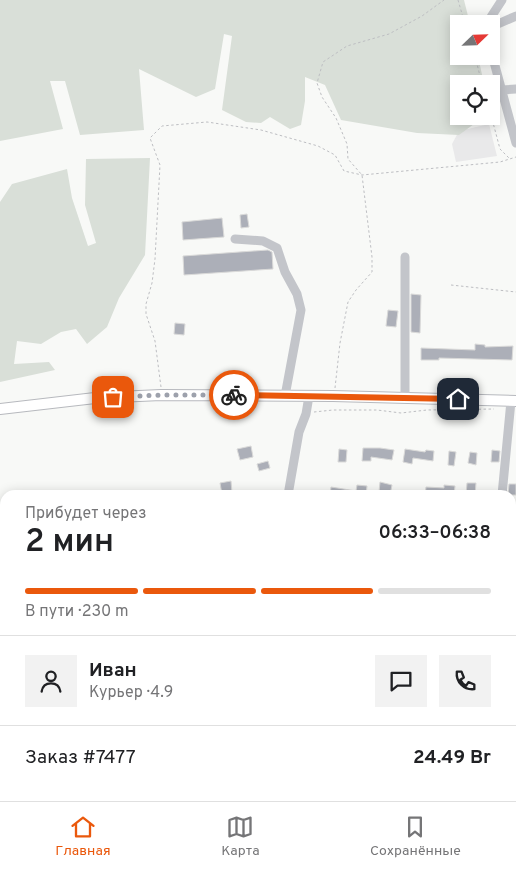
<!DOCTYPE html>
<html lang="ru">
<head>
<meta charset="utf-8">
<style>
	body { margin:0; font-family:Overpass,sans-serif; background:#f2f2f2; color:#202124; height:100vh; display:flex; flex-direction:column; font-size:19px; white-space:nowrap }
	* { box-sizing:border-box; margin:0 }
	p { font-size:16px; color:#757577 }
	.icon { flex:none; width:28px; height:28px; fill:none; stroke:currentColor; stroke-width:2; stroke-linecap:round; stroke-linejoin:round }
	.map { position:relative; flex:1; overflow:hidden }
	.drawer { position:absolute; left:0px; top:490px; width:516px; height:311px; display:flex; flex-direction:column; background:#fff; border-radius:15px 15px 0 0; box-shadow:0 2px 12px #0003 }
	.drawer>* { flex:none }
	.needle { width:32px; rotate:67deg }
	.tools { position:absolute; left:450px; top:15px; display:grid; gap:10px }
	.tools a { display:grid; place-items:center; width:50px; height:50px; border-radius:0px; background:#fff; box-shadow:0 2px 12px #0003; font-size:25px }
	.pin { position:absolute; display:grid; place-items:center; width:42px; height:42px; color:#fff; margin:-21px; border-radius:10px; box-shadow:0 2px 8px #0006 }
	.courier { position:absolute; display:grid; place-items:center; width:50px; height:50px; margin:-25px; border:4px solid #ea580c; border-radius:50%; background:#fff; color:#222; box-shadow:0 1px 6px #0007 }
	.summary em { font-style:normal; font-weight:600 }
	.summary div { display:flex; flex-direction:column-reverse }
	.summary { display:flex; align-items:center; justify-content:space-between; height:85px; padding:0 25px }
	h1 { font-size:32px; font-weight:600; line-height:38px }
	.bar { display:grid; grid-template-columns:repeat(4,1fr); gap:8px 5px; align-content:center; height:60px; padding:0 25px }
	.bar i { height:6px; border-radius:4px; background:#e0e0e0 }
	.bar .active { background:#ea580c }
	.bar p { grid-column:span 4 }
	.line { display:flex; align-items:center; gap:12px; padding:0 25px; border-top:1px solid #e0e0e0 }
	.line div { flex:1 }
	.round { display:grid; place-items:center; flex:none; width:52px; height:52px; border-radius:0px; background:#f2f2f2 }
	.tab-bar { display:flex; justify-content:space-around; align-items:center; height:70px; border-top:1px solid #e0e0e0; background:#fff; font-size:14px; color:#757577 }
	.tab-bar a { display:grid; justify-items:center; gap:2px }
	.tab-bar .active { color:#ea580c }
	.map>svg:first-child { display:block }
</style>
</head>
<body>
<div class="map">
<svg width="516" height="801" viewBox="0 0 516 801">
	<rect width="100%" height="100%" fill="#f8f9f7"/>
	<path fill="#e9e9ea" d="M489,124L497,156L456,162L452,144L459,131Z"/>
	<path fill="#d9dfd8" d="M0,0H464L470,24H459V56H478L484,84H459V116H485L459,135L417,133L341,120L325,85L305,77V101L301,125L290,129L270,117L261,123L246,122L222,110L232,36L224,34L215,89L196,97L139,69L144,130L80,135L65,81H50L63,129L0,141Z
		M150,158L145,255L119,298L107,327L87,344L76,329L61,332L41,344L17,341L14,364L49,362L55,370L0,382V202L12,184L67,169L72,198L88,246L96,243L85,205L86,159Z
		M236,796H455L459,801H236Z"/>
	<path fill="#acafb8" stroke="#dadad9" d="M247,214L249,227L241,228L240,215Z
		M222,218L224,237L183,240L182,222Z
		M268,250L272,252L273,269L184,275L183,256Z
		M411,294L421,295L420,333L411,332Z
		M388,310L398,311L396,327L386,326Z
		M175,323L185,324L184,335L174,334Z
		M475,344L485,345V347L513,346L512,360L439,358V360H421V348L475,350Z
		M251,446L253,457L240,460L237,449Z
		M363,448H380L394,450L392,460L371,457V461H362Z
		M339,449L347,450L346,462H338Z
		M405,449L425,452L426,450L434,451L433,461L413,458L412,464L403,462Z
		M492,450L500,451L499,462H491Z
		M449,451L456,452L454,466L448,465Z
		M470,452L477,453L476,465L468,463Z
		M268,461L270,468L259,471L257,464Z
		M231,481L232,493L222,494L220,483Z
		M380,482L392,485L390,495H381L382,492H379Z
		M467,483H476L475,495H466Z
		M509,484H516V495H508Z
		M357,485L367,486L366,495H330L331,487L356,491Z
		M444,485L455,486L454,495H425L426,487L444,488Z"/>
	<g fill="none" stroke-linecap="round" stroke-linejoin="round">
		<defs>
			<path id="major" d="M0,409L95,398L161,395L333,396L516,401"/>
		</defs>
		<use href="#major" stroke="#b7b9be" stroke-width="12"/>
		<path stroke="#bdbec2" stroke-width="1" stroke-dasharray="2.5 2.5" stroke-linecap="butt" d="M458,0L465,24
			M475,56L482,84
			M491,115L500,149L510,159
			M451,285L516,292
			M161,387L155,341L146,314V304L152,283L155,259L160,165L150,138L162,126L207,122L261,130L318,146L335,155L344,171L362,175L500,162L516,157
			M335,388L340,343L348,302L356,290L372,272V257L362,175L348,159L347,144L336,118L322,97L317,83L323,62L347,46L389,34L422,16L444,0
			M314,412L333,410H377L401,413L427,410L494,409"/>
		<path stroke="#c3c5ca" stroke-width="9" d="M491,24V17L502,0
			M491,27L516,16
			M491,51L516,143
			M502,90L516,89
			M235,239L263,241L277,248L285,272L297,294L301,310L285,396
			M405,257V398
			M288,495L299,432L306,414L309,396
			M502,495L511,401
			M511,568L516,566
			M511,675L516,674
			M511,762L516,768
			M40,796L41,801
			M225,796V801
			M0,799L11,796
			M104,801L106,796"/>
		<use href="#major" stroke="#fff" stroke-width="10"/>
	</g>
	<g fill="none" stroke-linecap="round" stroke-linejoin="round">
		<path stroke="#9da1ac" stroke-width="5" stroke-dasharray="0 9" d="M113,397L161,395H234"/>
		<path stroke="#ea580c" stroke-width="6" d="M234,395L458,399"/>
	</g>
</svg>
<div class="tools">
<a><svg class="needle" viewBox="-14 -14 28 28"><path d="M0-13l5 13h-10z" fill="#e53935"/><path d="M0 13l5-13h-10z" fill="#757577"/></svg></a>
<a><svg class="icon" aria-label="locate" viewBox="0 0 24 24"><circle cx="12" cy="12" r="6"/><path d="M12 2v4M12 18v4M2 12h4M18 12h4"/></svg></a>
</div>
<div class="pin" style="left:113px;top:397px;background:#ea580c"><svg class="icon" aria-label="bag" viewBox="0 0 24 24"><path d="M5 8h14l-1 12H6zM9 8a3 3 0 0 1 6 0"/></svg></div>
<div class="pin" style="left:458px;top:399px;background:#1f2937"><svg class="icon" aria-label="home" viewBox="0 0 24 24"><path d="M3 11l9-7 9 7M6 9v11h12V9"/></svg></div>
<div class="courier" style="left:234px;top:395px"><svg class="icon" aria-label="bike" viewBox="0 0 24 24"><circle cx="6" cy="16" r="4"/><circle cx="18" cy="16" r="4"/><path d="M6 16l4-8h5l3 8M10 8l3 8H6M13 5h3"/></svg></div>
<section class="drawer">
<div class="summary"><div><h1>2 мин</h1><p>Прибудет через</p></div><em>06:33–06:38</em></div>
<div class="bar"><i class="active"></i><i class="active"></i><i class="active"></i><i></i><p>В пути · 230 m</p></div>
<div class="line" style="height:90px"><a class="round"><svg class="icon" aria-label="person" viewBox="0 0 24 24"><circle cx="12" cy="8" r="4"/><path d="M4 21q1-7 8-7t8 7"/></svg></a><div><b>Иван</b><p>Курьер · 4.9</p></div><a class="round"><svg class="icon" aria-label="chat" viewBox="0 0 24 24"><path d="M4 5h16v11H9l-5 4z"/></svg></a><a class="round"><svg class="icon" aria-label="phone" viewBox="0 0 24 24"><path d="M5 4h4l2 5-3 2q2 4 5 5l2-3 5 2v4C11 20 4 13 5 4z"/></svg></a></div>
<div class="line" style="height:65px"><div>Заказ #7477</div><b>24.49 Br</b></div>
</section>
</div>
<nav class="tab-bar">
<a class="active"><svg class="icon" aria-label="home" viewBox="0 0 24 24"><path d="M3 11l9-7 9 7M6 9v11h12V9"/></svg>Главная</a>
<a><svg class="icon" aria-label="map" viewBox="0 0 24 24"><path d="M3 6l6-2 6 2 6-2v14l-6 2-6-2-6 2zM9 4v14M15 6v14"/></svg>Карта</a>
<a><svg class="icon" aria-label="saved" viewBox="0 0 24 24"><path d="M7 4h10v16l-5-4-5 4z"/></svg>Сохранённые</a>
</nav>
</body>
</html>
